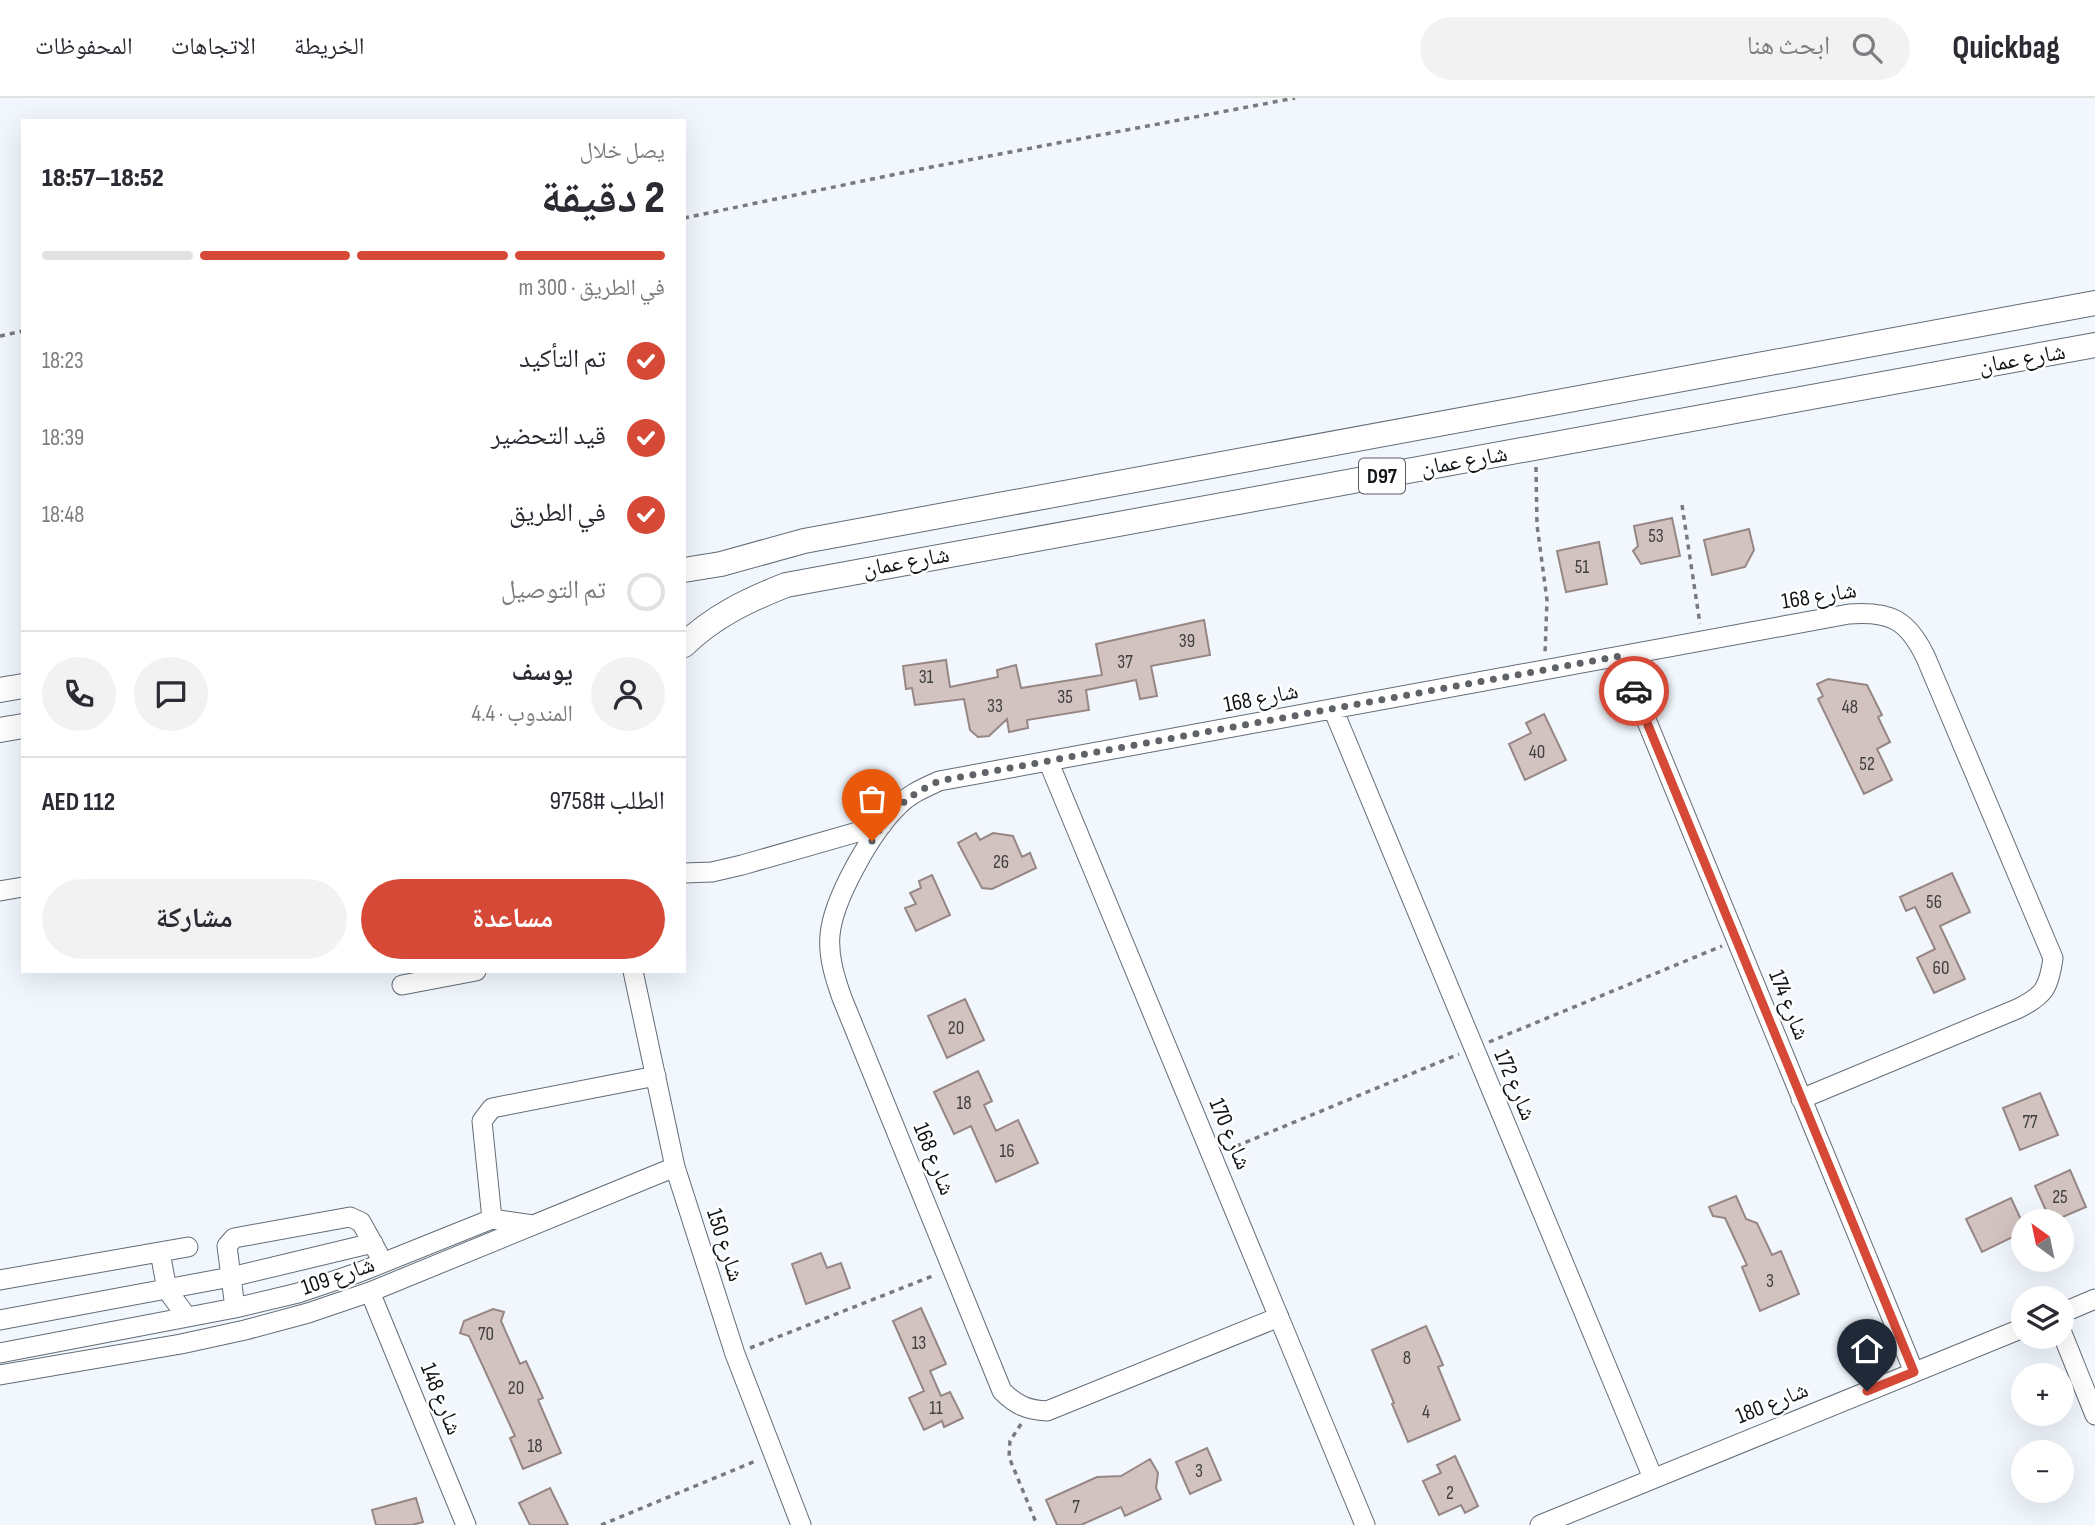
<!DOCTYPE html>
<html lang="ar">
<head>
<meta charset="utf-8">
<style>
	body { margin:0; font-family:"Sofia Sans Condensed","Noto Naskh Arabic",sans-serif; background:#f2f2f3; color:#2b2b33; direction:rtl; height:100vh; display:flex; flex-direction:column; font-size:26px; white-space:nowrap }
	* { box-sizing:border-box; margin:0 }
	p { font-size:23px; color:#7c7c81 }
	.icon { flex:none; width:38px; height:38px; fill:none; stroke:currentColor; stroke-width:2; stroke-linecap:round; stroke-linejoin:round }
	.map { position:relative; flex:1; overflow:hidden; direction:ltr }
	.panel { position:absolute; left:21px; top:21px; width:665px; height:854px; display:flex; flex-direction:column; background:#fff; border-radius:0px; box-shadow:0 7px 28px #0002; direction:rtl }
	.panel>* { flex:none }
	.needle { width:46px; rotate:327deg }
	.buttons { position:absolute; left:2011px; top:1111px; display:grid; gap:14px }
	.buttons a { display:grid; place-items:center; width:63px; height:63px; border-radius:50%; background:#fff; box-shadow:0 7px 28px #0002; font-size:35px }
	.pin { position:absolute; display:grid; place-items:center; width:60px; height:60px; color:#fff; margin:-72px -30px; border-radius:50% 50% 50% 0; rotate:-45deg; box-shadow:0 0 7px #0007 }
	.pin .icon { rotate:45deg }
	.courier { position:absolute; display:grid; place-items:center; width:70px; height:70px; margin:-35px; border:5px solid #d64937; border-radius:50%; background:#fff; color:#222; box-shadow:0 2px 9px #0007 }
	.summary em { font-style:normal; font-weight:800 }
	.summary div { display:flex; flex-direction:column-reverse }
	.summary { display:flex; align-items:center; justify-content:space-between; height:119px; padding:0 21px }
	h1 { font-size:46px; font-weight:800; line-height:52px }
	.bar { display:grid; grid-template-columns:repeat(4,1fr); gap:10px 7px; align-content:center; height:84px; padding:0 21px }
	.bar i { height:9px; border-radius:5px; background:#e1e1e2 }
	.bar .active { background:#d64937 }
	.bar p { grid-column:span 4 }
	.line { display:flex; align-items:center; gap:18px; padding:0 21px; border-top:2px solid #e1e1e2 }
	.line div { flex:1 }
	.round { display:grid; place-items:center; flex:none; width:74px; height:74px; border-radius:37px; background:#f2f2f3 }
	ol { padding:0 21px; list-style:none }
	li { display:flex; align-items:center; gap:21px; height:77px }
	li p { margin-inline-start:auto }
	li .icon { padding:7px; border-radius:50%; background:#d64937; color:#fff; stroke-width:4 }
	li:last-child { color:#7c7c81 }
	li i { width:38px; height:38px; border:4px solid #e1e1e2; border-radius:50% }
	.primary-button { display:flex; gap:14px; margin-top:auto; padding:14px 21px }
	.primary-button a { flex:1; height:80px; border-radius:42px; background:#d64937; color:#fff; font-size:28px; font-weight:800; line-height:80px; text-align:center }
	.primary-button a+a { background:#f2f2f3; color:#2b2b33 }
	header { display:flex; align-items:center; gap:42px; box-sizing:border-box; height:98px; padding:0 35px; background:#fff; border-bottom:2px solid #e1e1e2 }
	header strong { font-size:33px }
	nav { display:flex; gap:38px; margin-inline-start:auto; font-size:24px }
	.search { width:490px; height:63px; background:#f2f2f3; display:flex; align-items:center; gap:18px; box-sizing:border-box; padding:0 24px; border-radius:38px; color:#7c7c81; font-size:26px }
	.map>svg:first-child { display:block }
</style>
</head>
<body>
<header>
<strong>Quickbag</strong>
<div class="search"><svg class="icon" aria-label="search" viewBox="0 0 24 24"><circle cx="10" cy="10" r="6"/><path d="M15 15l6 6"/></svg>ابحث هنا</div>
<nav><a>الخريطة</a><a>الاتجاهات</a><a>المحفوظات</a></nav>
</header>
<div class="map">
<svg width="2095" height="1427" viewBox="0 0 2095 1427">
	<rect width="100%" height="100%" fill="#f1f7fd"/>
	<path fill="#d3c3c0" stroke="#968785" stroke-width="2" d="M1672,420L1680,458L1641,466L1633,453L1638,448L1634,428Z
		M1749,431L1754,452L1745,469L1712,477L1704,442Z
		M1599,444L1607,486L1566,494L1557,453Z
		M1204,522L1210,557L1151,568L1157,598L1140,601L1136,582L1086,592L1089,612L1027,622L1028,630L1009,634L1007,621L989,638L978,639L970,632L964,601L915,607L912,590L906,591L903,568L946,562L950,589L998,579L997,572L1016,567L1021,590L1102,577L1096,546Z
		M1828,581L1867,587L1882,617L1878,619L1890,644L1877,651L1892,682L1864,696L1818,601L1823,598L1817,586Z
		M1544,616L1566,662L1525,682L1509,646L1531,635L1526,625Z
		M976,735L980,742L993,735L1013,738L1022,759L1030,755L1036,770L992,791L982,790L958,745Z
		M1952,775L1970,814L1940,828L1965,881L1934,895L1917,860L1935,851L1915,809L1906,813L1900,799Z
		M932,777L950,817L916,833L905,810L916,806L910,795L921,790L919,783Z
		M965,901L984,942L947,960L928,918Z
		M978,973L992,1003L984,1007L996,1033L1018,1022L1038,1065L996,1084L971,1028L954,1036L934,994Z
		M2040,995L2058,1037L2020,1052L2003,1010Z
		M2070,1072L2086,1109L2051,1124L2035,1088Z
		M1736,1098L1746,1121L1757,1125L1772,1157L1781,1153L1799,1196L1760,1213L1742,1169L1747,1167L1725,1120L1713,1118L1709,1109Z
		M2011,1100L2023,1126V1134L1982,1154L1966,1121Z
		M821,1155L827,1170L841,1165L850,1190L806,1206L792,1166Z
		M921,1210L946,1266L930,1273L941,1298L950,1294L963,1320L944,1329L942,1323L924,1332L909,1300L924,1293L893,1223Z
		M493,1211L504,1214L501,1223L520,1266L526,1263L543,1300L538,1302L561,1355L523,1371L510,1340L515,1338L469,1238L460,1235L464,1223Z
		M1426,1228L1443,1267L1438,1269L1460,1322L1408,1344L1392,1306L1394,1305L1372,1252Z
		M1207,1350L1221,1382L1190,1396L1176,1364Z
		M1455,1358L1478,1408L1465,1415L1461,1407L1439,1417L1423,1383L1441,1375L1437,1367Z
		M1150,1361L1158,1375L1156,1390L1161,1401L1125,1418L1121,1409L1081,1427H1057L1046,1402L1097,1379L1121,1378Z
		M550,1390L568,1427H530L519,1405Z
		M416,1400L423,1424L412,1427H376L372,1412Z"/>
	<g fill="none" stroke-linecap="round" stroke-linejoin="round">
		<defs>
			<path id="minor" d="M1620,558L1914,1274
				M1333,611L1653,1380
				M1049,665L1365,1427
				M684,775L712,774L742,767L882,727
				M0,793L23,789
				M633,873L675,1069L735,1256L801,1427
				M402,887L476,873
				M492,1121L482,1023L492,1010L656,978
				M160,1154L167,1192L187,1219
				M0,1182L188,1149
				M370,1194L466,1427
				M235,1210L227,1148L234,1140L350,1119L361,1124L378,1155
				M2062,1215L2095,1201
				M1279,1219L1047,1313C1027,1312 1016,1307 1002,1293L842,900C835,880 828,859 830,837C833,801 872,733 898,708C909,696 924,690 939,683L1849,516C1891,513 1908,522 1926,560L2053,860C2049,890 2044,898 2017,911L1801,1001
				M0,1222L231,1179L373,1145
				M2062,1235L2095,1317
				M0,1255L235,1210L298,1195L360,1174L492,1121L533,1127
				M0,1277L181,1246L245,1232L308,1215L370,1194L675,1069
				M1540,1427L2023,1230"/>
			<path id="major" d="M684,472L721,466L804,443L2095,205
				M684,547C714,518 748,502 786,487L2095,247
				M0,592L23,588
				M0,632L23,628"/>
		</defs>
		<use href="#minor" stroke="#636c76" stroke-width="21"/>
		<use href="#major" stroke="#636c76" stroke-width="26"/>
		<path stroke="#777b80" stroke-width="3.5" stroke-dasharray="5 5" stroke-linecap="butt" d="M684,120L921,71L1295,0
			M0,238L23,233
			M1536,369L1537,427L1547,502L1545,556
			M1682,407L1700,526
			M1489,944L1722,848
			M1227,1052L1459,956
			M750,1250L935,1177
			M1021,1326L1010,1343L1009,1359L1037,1427
			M601,1427L758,1362"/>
		<use href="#minor" stroke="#fff" stroke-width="19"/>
		<use href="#major" stroke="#fff" stroke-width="24"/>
	</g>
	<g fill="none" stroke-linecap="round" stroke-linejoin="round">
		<path stroke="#5f6368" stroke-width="7" stroke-dasharray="0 12.6" d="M872,743C891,713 906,698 939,683L1620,558L1634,593"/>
		<path stroke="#d64937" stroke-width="9" d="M1634,593L1914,1274L1867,1293"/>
	</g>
	<g text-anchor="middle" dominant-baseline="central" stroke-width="5" stroke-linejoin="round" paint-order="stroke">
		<g font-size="19" fill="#414041">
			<text x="1656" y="438">53</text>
			<text x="1582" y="469">51</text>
			<text x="1187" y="543">39</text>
			<text x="1125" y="564">37</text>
			<text x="926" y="579">31</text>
			<text x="1065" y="599">35</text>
			<text x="995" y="608">33</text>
			<text x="1850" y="609">48</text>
			<text x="1537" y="654">40</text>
			<text x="1867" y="666">52</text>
			<text x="1001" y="764">26</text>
			<text x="1934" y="804">56</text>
			<text x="1941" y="870">60</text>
			<text x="956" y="930">20</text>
			<text x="964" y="1005">18</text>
			<text x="2030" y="1024">77</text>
			<text x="1007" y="1053">16</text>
			<text x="2060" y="1099">25</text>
			<text x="1770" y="1183">3</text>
			<text x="486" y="1236">70</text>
			<text x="919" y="1245">13</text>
			<text x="1407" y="1260">8</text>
			<text x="516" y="1290">20</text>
			<text x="936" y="1310">11</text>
			<text x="1426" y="1314">4</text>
			<text x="535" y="1348">18</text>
			<text x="1199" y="1373">3</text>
			<text x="1450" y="1395">2</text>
			<text x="1076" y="1409">7</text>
		</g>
		<rect fill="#fff" stroke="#585a5d" stroke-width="2" x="1359" y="360.5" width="46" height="35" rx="5"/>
		<g font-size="21" font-weight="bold" fill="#101417">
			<text x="1382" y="378">D97</text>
		</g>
		<g font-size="23" fill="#101417" stroke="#fff">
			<text transform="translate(2022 261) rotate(-10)">شارع عمان</text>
			<text transform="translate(1464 363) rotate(-10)">شارع عمان</text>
			<text transform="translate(906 464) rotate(-10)">شارع عمان</text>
			<text transform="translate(1819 498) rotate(-9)">شارع 168</text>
			<text transform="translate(1261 600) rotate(-11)">شارع 168</text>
			<text transform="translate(1789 907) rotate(68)">شارع 174</text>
			<text transform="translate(1515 987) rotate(67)">شارع 172</text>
			<text transform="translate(1230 1036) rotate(67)">شارع 170</text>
			<text transform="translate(934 1061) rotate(68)">شارع 168</text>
			<text transform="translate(725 1147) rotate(72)">شارع 150</text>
			<text transform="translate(338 1178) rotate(-19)">شارع 109</text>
			<text transform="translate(441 1301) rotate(68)">شارع 148</text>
			<text transform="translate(1772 1305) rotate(-22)">شارع 180</text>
		</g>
	</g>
</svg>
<div class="buttons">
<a><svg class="needle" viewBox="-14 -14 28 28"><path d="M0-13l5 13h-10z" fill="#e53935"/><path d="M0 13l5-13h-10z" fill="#7c7c81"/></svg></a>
<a><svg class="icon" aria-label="layers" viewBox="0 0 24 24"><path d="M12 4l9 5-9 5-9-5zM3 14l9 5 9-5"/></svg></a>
<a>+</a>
<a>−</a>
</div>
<div class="pin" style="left:872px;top:743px;background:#ea580c"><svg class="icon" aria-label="bag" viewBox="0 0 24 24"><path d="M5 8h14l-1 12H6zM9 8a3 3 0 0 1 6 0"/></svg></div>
<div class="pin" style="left:1867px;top:1293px;background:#1f2937"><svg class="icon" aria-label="home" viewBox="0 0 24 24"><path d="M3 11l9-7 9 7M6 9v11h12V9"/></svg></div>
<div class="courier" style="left:1634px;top:593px"><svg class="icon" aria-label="car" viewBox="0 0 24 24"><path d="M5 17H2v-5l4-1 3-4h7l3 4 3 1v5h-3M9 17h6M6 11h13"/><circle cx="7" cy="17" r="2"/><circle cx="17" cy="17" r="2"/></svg></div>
<section class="panel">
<div class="summary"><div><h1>2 دقيقة</h1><p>يصل خلال</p></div><em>18:52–18:57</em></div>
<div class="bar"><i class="active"></i><i class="active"></i><i class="active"></i><i></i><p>في الطريق · 300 m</p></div>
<ol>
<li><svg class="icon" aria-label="check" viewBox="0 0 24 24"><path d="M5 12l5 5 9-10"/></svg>تم التأكيد<p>18:23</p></li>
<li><svg class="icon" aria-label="check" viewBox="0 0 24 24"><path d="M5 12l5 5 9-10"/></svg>قيد التحضير<p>18:39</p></li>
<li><svg class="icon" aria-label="check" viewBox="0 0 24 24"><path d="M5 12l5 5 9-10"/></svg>في الطريق<p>18:48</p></li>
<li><i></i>تم التوصيل</li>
</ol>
<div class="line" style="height:126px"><a class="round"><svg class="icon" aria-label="person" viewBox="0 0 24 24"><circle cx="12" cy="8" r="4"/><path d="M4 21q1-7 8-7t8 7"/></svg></a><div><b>يوسف</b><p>المندوب · 4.4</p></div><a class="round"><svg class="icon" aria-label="chat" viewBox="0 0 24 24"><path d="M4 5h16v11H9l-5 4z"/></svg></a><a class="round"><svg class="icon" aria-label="phone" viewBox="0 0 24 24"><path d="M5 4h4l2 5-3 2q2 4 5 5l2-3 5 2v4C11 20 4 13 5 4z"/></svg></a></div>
<div class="line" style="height:91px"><div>الطلب #9758</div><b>AED 112</b></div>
<div class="primary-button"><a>مساعدة</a><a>مشاركة</a></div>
</section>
</div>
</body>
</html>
